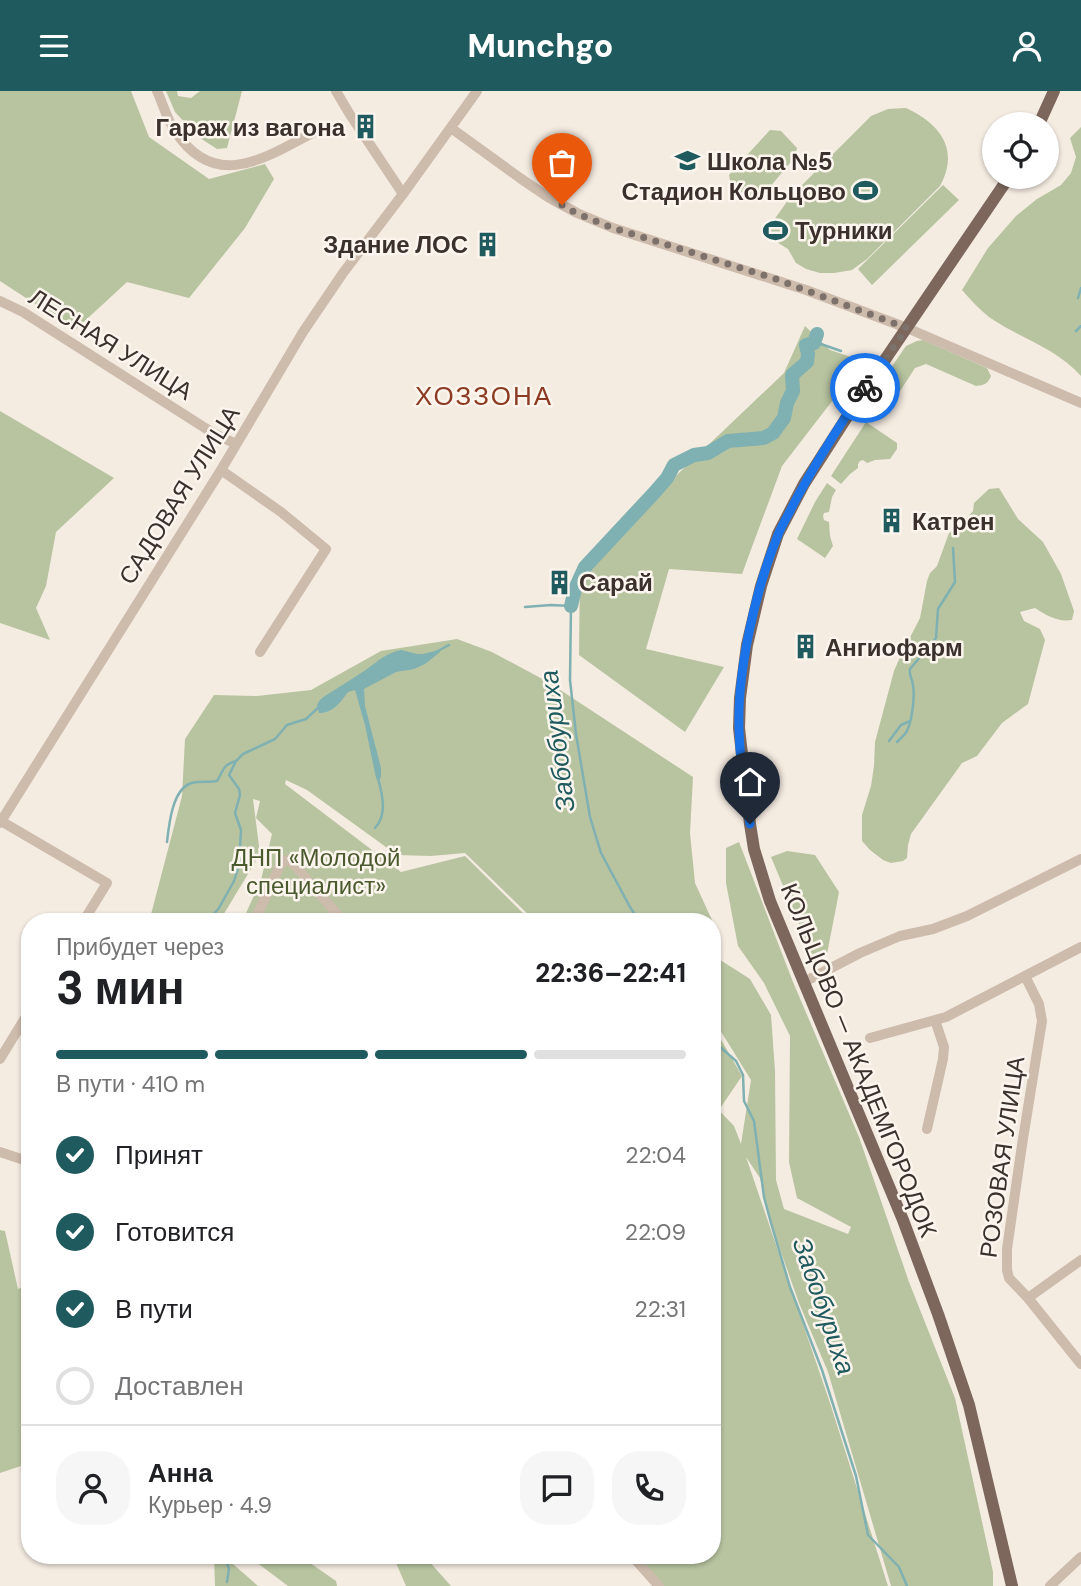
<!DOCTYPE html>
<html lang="ru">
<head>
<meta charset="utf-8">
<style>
	body { margin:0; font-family:"DM Sans",sans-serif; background:#f6f6f6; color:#202124; height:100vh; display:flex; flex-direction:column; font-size:26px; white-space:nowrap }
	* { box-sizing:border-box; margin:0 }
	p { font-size:23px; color:#757577 }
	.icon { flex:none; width:38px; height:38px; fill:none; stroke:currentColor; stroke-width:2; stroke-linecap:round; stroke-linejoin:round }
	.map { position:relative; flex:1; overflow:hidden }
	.drawer { position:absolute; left:21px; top:822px; width:700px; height:651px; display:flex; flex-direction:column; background:#fff; border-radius:28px; box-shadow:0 2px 5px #0004 }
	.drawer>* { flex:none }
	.controls { position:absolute; left:982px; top:21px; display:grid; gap:14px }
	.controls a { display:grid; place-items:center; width:77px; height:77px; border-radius:50%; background:#fff; box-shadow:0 2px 5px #0004; font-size:35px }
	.pin { position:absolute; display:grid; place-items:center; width:60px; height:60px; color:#fff; margin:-72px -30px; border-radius:50% 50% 50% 0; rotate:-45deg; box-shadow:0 0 7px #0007 }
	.pin .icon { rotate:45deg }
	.courier { position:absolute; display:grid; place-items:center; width:70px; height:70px; margin:-35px; border:5px solid #1a73e8; border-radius:50%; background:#fff; color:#222; box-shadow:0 2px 9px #0007 }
	.summary em { font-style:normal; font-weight:800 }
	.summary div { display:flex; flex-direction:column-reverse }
	.summary { display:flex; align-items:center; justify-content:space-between; height:119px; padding:0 35px }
	h1 { font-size:46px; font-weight:800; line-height:52px }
	.bar { display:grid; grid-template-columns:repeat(4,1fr); gap:10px 7px; align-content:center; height:84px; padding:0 35px }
	.bar i { height:9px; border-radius:5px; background:#e0e0e0 }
	.bar .selected { background:#1f5a5e }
	.bar p { grid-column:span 4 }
	.line { display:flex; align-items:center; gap:18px; padding:0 35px; border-top:2px solid #e0e0e0 }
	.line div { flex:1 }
	.round { display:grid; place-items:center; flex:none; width:74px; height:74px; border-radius:28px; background:#f6f6f6 }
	ol { padding:0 35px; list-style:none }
	li { display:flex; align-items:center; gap:21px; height:77px }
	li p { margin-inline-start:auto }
	li .icon { padding:7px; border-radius:50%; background:#1f5a5e; color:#fff; stroke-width:4 }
	li:last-child { color:#757577 }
	li i { width:38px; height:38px; border:4px solid #e0e0e0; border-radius:50% }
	header { display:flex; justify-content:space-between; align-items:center; height:91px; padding:0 35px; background:#1f5a5e; color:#fff; font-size:32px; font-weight:800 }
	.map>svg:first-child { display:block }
</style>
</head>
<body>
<header><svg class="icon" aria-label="menu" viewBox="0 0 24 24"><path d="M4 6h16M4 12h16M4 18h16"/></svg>Munchgo<svg class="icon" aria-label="person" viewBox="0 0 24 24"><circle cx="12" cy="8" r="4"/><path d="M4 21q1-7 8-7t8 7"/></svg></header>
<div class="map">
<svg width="1081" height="1495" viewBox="0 0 1081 1495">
	<rect width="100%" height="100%" fill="#f4ebe1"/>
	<path fill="#b8c4a0" d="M0,0H131L149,46L209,88L265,73L274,88L245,137L189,207L127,191L75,239L0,190Z
		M166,0H177L178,5L191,7L200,0H242L227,57L217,58L197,45L175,21Z
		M906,17C940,33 960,58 940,95L867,168L852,179L834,182H820L806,178L796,172L788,158L764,143L791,105L871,25L888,18Z
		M1081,36V285C1057,257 1019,247 989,226C979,218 970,208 962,199L988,157L1016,125L1037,108L1061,94L1071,82L1076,66L1070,47Z
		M770,39L781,40L797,57L795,66L759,109L752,110L731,95L729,84Z
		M943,94L959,109L872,194L858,178Z
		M805,235L830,259L863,270L782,375L742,483L669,478L646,558L724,576L685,641L579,564L580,476L784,282Z
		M923,249L987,277L991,285C988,293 984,294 976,295L926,273L915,277L882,328L870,321L868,310L906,255L917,250Z
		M0,320L114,387L56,441L46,495L36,517L50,549L0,532Z
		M866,331L897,352V358L890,368L875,369L867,372L863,369L860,370L858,373V377L850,383L841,393L831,385Z
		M827,392L836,399L832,406L829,421L824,422L823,425L824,429L829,431L830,445L833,455L825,467L797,448L815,411Z
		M999,397L1018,428L1043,451L1061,483L1074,520L1072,529C1058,531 1047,525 1035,517L1020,521L1024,530L1040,538L1045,549L1028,613L1002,632L977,665L962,672L911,743L908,754L907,767L903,770L891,772L883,769L870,759L862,750V724L871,695L874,675L875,651L894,580L901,564L920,527L927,490L930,482L937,475L949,442L960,435L973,420L974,412L989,398Z
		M457,548L492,561L548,591L693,686L690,742L695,792L717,840L712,857V831H536L465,762L431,765L397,764L307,699L286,689L285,693L401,781L465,765L532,831H242L261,789L272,743L256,727L260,710L253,708L260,763L219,831H149L182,705L185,648L214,604L257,605L311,599L381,560Z
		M739,751L793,891L859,1046L909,1191L955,1307L993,1481V1495H891L828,1281L799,1212L770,1130L760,1087L746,1066L830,1312L888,1495H655L626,1465H712V1012L734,1035L741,1053L751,989L712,926V871L714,865L750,888L771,924L775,980L776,1089L784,1118L848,1143L851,1136L797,1107L789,1071L790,945L764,892L738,855L726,792V757Z
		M787,760L815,764L839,801L827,863L815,871L771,766Z
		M712,933L742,985L721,1016L712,1007Z
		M0,1139L5,1140L18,1198L30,1193V1372L0,1382Z
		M214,1465H224L258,1495H215Z
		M248,1465H300L336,1490L337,1495H288Z
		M393,1465H427V1468L451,1495H406Z"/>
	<path fill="#7fb0b2" d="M401,559L417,563H423L439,559L440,561L425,573L414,578L396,581L364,598L365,615L381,677V686L378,690L376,687L365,634L355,599L348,601C340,612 333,622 319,622L317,614L320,609L325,605C339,596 354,587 367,578C379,569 387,562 401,559Z"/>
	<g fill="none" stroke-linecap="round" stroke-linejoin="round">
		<path stroke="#7fb0b2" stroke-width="2.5" d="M1078,207L1081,197
			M1076,240L1081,235
			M815,251L841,260
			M525,516L551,514L571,515L570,589L576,643L590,726L601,762L630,816L640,831
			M436,561L449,554
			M889,650L901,634L910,630
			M897,651C899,649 902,646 905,643C912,634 915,606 913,594C912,587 909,585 910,578L936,547L938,518L955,491L953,457
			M375,737C388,723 382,703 378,687
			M167,751C169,734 172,701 189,693C197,689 208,692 217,690C224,679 222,674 236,670
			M207,831L219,817L234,790L239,774L241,739L235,722L240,704L239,698L229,684L236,670L243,663L275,648L287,634L306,628L320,615
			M712,945L719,955L736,970L743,984L744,1010L754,1030L764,1106L771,1132L790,1196L822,1279L856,1385L868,1444L899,1476L907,1495
			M225,1465L229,1478L227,1491"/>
		<path stroke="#7fb0b2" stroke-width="14" d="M571,515L575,498L585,476L654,402L667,387L674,374L694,364L708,362L728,350L764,347L773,342L784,327L787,312L793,300L792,284L807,271L808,263L806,254L814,252L817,243"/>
		<path stroke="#cdbbac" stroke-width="10" d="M157,0C163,13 167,29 175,40C215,101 265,67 314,41
			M336,0L349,22L403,103
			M451,37L520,87L548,106L577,122L613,137L806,199L907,237L1081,312
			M0,210L23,221L213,342L236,353
			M221,379L281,421L326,458L260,561
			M1,730L107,792L83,831
			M0,732L221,379L303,241L343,182L403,103L477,0
			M254,831L282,770L290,769L344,831
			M1025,885L1039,913L1042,930L1022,1054L1007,1158V1179L1009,1187L1028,1207L1081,1273
			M804,891L860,862L900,845L933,838L967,825L1081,768
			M870,947L946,926L1081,856
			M0,968L30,919
			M927,1038L943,968L944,956L935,929
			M0,1061L30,1071
			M1028,1207L1081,1169
			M632,1465L659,1495
			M1050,1495L1081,1466"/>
		<path stroke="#7d675c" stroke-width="12" d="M1039,33L1054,0
			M1009,86L861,304L804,393L778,443L761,495L747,554L740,607L739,637L750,733L754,758L770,810L903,1129L938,1223L969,1314L1012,1495"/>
	</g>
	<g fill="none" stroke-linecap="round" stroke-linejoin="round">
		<path stroke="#7c716b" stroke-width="7" stroke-dasharray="0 12.6" d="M562,114L576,122L613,137L773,187L907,237L865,297"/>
		<path stroke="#1a73e8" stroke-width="9" d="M750,733C744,702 740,669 739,638C737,580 756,497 778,444C782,434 788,425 792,416C814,374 839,335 865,297"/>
	</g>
	<defs>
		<symbol id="building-bare" viewBox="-9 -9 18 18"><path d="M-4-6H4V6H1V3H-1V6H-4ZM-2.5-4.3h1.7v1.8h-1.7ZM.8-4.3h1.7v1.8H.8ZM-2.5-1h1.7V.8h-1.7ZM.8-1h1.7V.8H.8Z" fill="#1f5a5e" stroke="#fbf5ee" stroke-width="2.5" paint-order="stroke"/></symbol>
		<symbol id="school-bare" viewBox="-9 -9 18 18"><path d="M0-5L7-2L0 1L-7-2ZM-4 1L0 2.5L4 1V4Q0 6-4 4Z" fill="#1f5a5e" stroke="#fbf5ee" stroke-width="2.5" paint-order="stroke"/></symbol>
		<symbol id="stadium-bare" viewBox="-9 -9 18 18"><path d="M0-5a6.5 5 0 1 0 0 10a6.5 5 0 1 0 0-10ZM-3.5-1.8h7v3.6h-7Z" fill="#1f5a5e" stroke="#fbf5ee" stroke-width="2.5" paint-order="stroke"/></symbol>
	</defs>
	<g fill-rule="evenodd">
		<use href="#building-bare" x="348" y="18" width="35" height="35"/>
		<use href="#school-bare" x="670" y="52" width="35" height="35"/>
		<use href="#stadium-bare" x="848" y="82" width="35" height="35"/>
		<use href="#stadium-bare" x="758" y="122" width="35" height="35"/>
		<use href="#building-bare" x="470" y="136" width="35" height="35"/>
		<use href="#building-bare" x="874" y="412" width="35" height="35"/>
		<use href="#building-bare" x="542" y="474" width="35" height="35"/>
		<use href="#building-bare" x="788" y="538" width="35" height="35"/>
	</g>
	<g text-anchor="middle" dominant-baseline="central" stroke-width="5" stroke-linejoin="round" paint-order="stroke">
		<g font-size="24" font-weight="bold" fill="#3b302b" stroke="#fbf5ee" text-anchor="start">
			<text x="345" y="36" text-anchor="end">Гараж из вагона</text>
			<text x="707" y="70">Школа №5</text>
			<text x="846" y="100" text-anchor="end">Стадион Кольцово</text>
			<text x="795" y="139">Турники</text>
			<text x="468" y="153" text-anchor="end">Здание ЛОС</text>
			<text x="912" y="430">Катрен</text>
			<text x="579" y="491">Сарай</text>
			<text x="825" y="556">Ангиофарм</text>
		</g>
		<g font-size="24" fill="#3b302b" stroke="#fbf5ee">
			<text transform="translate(111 253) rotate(32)">ЛЕСНАЯ УЛИЦА</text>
			<text transform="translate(179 404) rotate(-58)">САДОВАЯ УЛИЦА</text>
			<text transform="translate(859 969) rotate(68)">КОЛЬЦОВО — АКАДЕМГОРОДОК</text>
			<text transform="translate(1002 1066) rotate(-82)">РОЗОВАЯ УЛИЦА</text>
		</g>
		<g font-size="24" fill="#4a5a2e" stroke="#fbf5ee">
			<text x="316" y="766">ДНП «Молодой<tspan x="316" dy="28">специалист»</tspan></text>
		</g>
		<g font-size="26" letter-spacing="2" fill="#8c3b22" stroke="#fbf5ee">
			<text x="484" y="305">ХОЗЗОНА</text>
		</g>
		<g font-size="26" font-style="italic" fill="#1f5a5e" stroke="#fbf5ee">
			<text transform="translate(557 650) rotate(-97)">Забобуриха</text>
			<text transform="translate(824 1215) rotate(71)">Забобуриха</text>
		</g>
	</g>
</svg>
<div class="controls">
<a><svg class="icon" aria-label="locate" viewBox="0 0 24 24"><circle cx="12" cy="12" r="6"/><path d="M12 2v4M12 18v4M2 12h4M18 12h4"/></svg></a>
</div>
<div class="pin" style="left:562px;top:114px;background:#ea580c"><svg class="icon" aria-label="bag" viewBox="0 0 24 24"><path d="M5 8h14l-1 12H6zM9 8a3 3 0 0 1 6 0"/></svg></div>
<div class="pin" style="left:750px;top:733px;background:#1f2937"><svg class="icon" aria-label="home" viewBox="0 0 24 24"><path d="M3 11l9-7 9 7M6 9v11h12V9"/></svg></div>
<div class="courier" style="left:865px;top:297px"><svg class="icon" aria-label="bike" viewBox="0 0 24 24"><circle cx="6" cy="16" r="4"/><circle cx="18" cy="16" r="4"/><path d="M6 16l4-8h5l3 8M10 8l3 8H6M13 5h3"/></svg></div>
<section class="drawer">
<div class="summary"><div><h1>3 мин</h1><p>Прибудет через</p></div><em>22:36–22:41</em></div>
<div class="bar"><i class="selected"></i><i class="selected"></i><i class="selected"></i><i></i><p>В пути · 410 m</p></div>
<ol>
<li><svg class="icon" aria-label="check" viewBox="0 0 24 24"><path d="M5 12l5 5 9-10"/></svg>Принят<p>22:04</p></li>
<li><svg class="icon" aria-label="check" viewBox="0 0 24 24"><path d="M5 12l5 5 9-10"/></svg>Готовится<p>22:09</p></li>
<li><svg class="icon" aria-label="check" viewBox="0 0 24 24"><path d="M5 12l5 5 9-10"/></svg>В пути<p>22:31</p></li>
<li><i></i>Доставлен</li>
</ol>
<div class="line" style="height:126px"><a class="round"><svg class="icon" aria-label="person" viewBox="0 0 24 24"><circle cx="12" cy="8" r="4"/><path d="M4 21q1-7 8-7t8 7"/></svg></a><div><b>Анна</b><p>Курьер · 4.9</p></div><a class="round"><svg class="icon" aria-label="chat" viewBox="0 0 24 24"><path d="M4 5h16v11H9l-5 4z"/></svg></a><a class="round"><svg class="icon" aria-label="phone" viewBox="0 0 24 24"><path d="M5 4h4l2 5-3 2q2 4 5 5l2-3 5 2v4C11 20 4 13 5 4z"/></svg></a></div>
</section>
</div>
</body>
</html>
